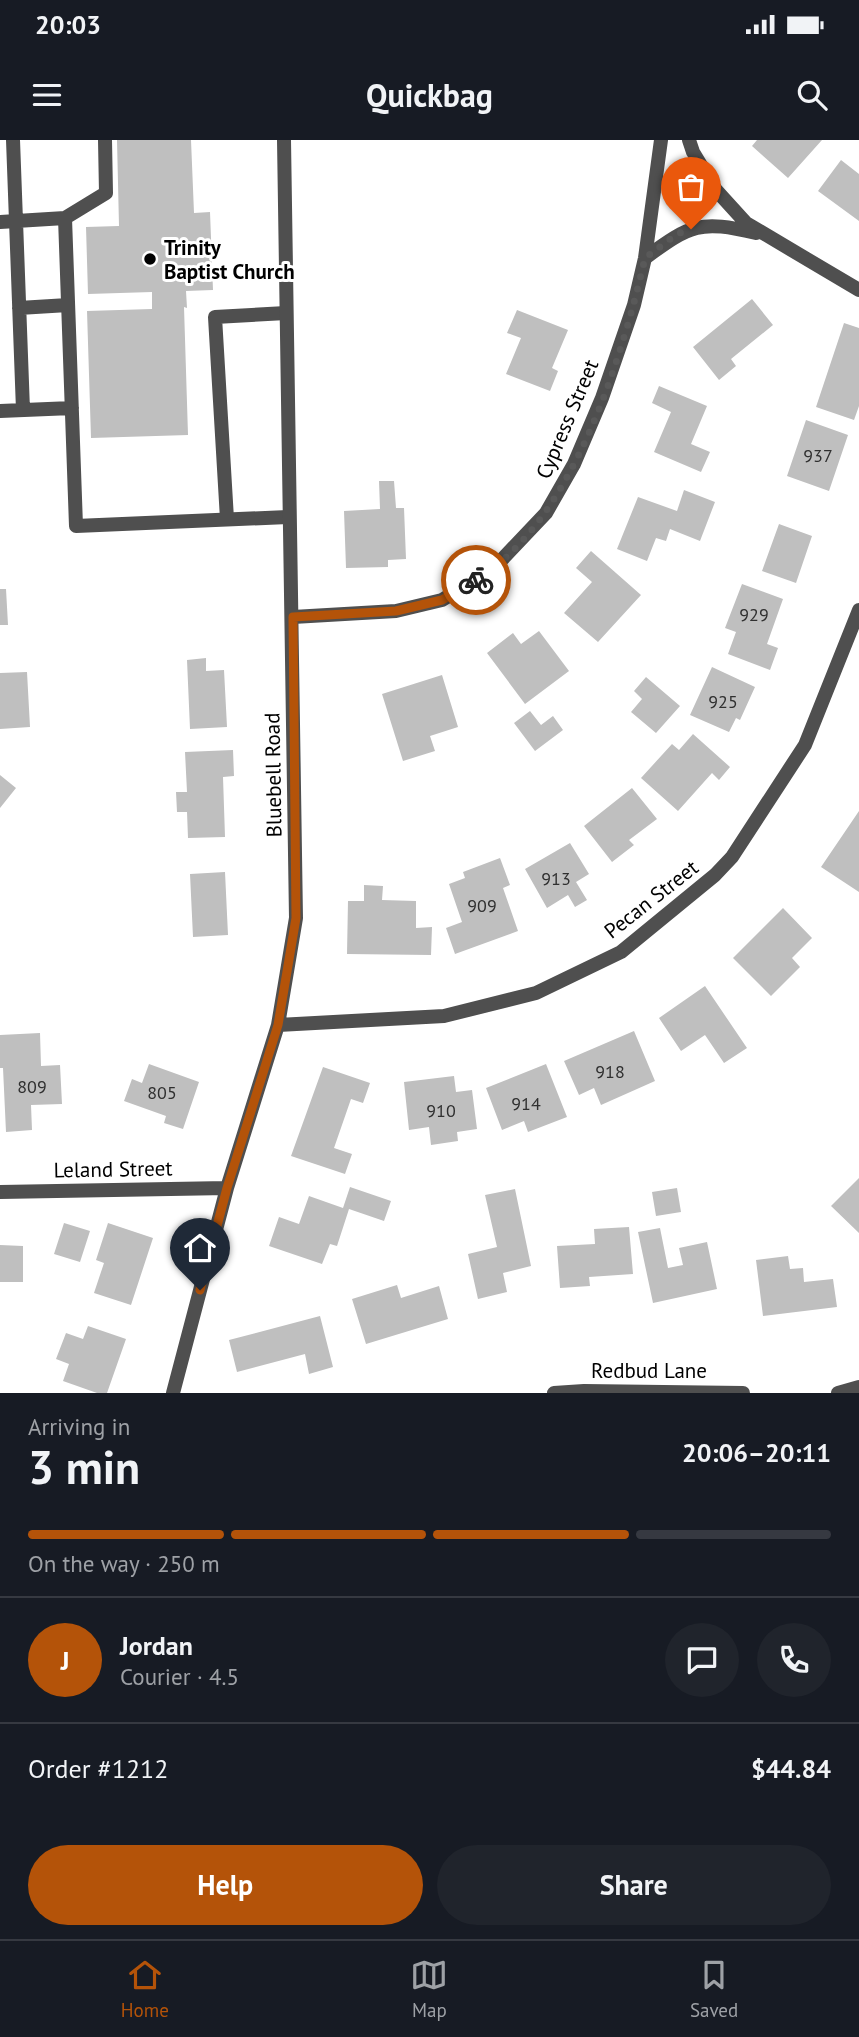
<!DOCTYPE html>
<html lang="en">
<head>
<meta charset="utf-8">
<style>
	body { margin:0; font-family:"PT Sans",sans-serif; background:#20242c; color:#f1f3f6; height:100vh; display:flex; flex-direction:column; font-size:26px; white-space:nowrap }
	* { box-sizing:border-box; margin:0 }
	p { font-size:23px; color:#9ea1a6 }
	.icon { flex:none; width:38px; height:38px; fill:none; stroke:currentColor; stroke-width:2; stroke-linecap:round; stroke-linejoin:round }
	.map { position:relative; height:1253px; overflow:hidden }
	.side { display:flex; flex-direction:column; background:#171b24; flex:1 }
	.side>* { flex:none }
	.pin { position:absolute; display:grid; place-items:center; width:60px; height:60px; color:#fff; margin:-72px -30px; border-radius:50% 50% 50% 0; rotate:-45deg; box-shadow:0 0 7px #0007 }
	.pin .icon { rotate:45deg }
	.courier { position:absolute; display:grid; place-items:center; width:70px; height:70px; margin:-35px; border:5px solid #b45309; border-radius:50%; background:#fff; color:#222; box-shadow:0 2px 9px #0007 }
	.overview em { font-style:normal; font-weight:700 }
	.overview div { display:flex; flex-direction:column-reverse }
	.overview { display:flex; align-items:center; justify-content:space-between; height:119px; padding:0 28px }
	h1 { font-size:46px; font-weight:700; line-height:52px }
	.bar { display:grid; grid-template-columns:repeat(4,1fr); gap:10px 7px; align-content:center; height:84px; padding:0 28px }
	.bar i { height:9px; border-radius:5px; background:#363941 }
	.bar .current { background:#b45309 }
	.bar p { grid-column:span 4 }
	.line { display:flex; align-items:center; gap:18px; padding:0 28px; border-top:2px solid #363941 }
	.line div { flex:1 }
	.round { display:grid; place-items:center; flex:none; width:74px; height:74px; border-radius:37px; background:#20242c }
	.primary-button { display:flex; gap:14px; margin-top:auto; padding:14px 28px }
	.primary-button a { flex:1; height:80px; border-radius:42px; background:#b45309; color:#fff; font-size:28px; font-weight:700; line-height:80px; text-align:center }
	.primary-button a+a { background:#20242c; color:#f1f3f6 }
	.status { display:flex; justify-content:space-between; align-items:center; height:49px; padding:0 35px; background:#171b24; direction:ltr }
	.status svg { height:19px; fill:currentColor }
	header { display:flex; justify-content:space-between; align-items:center; height:91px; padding:0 28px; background:#171b24; font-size:32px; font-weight:700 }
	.dock { display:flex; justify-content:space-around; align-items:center; height:98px; border-top:2px solid #363941; background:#171b24; font-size:19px; color:#9ea1a6 }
	.dock a { display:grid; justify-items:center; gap:4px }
	.dock .current { color:#b45309 }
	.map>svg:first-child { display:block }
</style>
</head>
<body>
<div class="status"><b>20:03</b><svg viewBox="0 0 49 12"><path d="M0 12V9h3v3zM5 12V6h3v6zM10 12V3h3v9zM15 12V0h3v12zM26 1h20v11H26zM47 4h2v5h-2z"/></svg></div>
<header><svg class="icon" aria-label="menu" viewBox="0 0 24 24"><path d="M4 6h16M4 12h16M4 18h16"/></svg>Quickbag<svg class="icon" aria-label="search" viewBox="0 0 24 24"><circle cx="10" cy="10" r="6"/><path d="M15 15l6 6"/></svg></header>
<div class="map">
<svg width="859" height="1253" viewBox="0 0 859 1253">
	<rect width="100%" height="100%" fill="#fff"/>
	<path fill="#bfbfbf" d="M117,0H191L194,73L210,72L213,150L186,151L187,168L184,167L188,295L91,298L87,171L152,169V152L88,154L86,87L119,86Z
		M757,0H822L788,38L752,6Z
		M841,20L859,34V81L818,51Z
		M752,159L773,185L731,219L736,226L719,240L693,207Z
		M517,170L568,190L552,228L558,231L550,251L506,234L521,198L507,193Z
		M844,183L859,188V266L854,280L816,267Z
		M659,246L707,266L691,304L710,312L701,332L654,312L671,272L652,263Z
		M806,280L848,295L829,351L787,336Z
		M379,341H394L396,368H404L406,419L388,420V427L346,428L344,371L380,369Z
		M684,350L715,362L700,401L670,389L666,401L656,398L647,421L617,409L638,357L677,371Z
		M779,384L812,396L796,443L762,431Z
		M591,411L641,455L598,502L564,473L592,442L576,428Z
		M742,444L783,459L767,504L778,508L770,530L728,514L736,492L725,488Z
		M0,449H6L8,485H0Z
		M539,491L569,531L525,564L487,513L513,493L521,504Z
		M206,518V531L224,530L227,587L190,589L187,520Z
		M712,527L755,547L740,580L736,578L729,592L690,575Z
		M27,532L30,587L0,589V533Z
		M442,535L458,587L430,596L435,611L403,621L382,554Z
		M646,537L680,566L656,593L631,572L642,559L634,551Z
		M530,571L541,585L553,576L563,590L535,611L514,583Z
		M693,594L730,627L719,640L712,633L678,671L641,638L672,604L679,610Z
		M233,610L234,636L223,637L225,697L188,698L187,672H177L176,652H187L185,612Z
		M0,635L16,648L0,668Z
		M632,648L657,679L629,700L634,705L612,722L584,686Z
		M859,671V752L821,727Z
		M570,703L589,734L576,742L587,760L575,767L568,755L547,768L525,729Z
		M500,718L510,745L503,748L518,791L455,814L446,788L462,782L449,744L465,738L463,732Z
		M225,732L228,795L193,797L190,734Z
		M364,745L383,746L382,760L416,761V788L432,787L431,815L347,814L348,761H364Z
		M783,768L812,798L792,818L800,827L771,856L733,818Z
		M705,846L747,908L724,923L705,895L681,911L659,878Z
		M634,891L655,941L601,965L594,948L579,955L564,921Z
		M40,893L41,926L60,925L62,964L31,965L32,990L6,992L3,928H0V895Z
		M149,924L199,942L183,989L164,983L166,976L124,961L132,939L142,943Z
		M546,924L567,977L528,992L524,981L502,990L486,948Z
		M323,927L370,943L363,963L351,959L334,1008L352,1014L345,1034L291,1016Z
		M454,936L456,952L472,950L477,989L457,992L458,1001L431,1005L429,987L409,990L404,942Z
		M859,1038V1093L831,1066Z
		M350,1047L391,1061L384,1081L349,1069L337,1106L330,1104L322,1124L269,1106L279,1077L299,1084L309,1056L343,1068Z
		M677,1048L681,1072L656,1076L652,1052Z
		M515,1049L531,1126L503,1133L507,1152L478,1159L468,1114L497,1107L485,1055Z
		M64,1083L90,1091L80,1122L54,1114Z
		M108,1083L153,1098L131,1165L94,1153L104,1123L96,1120Z
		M629,1087L633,1134L589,1137L590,1146L560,1148L557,1106L595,1104L594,1089Z
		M660,1088L668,1128L683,1125L679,1108L707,1102L717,1149L653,1163L638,1092Z
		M0,1105L23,1106V1142H0Z
		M788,1116L790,1129L803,1128L804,1142L833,1139L837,1167L763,1176L756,1120Z
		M397,1145L401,1158L439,1146L448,1179L366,1204L352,1159Z
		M320,1176L333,1227L309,1234L305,1214L237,1232L229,1200Z
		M88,1186L126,1199L107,1253H97L63,1241L69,1224L56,1219L66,1193L83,1199Z"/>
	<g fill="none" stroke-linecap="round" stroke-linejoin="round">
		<path stroke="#4f4f4f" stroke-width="14" d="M13,0L23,270
			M65,78L76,386L288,377
			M0,82L65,78L106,53L105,0
			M19,168L68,165
			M0,271L72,268
			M227,379L215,177L286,173"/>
		<path stroke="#4f4f4f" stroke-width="14" d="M689,0L693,12L716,50L746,83L859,150
			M645,118C691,84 700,80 756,93
			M293,477L396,471L442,460L493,429L546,373L574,324L602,258L634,165L645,118L661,0
			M278,885L444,876L536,853L621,812L715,735L732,717L805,605L859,470
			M0,1052L227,1048
			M173,1253L227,1048L278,885L296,778L284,0
			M554,1253L584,1251L743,1253
			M838,1253L859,1247"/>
	</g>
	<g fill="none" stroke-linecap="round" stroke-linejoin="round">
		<path stroke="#595959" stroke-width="7" stroke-dasharray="0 12.6" d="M476,440C572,382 621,222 645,118L677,94L691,89"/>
		<path stroke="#b45309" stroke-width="9" d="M200,1150L227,1048L278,885L296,778L293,477L396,471L442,460L476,440"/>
	</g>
	<circle fill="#000" stroke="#fff" stroke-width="2.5" cx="150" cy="119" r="7"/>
	<g text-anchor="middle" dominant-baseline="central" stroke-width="6" stroke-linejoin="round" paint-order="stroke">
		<g font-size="18" fill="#303030">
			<text x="818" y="315">937</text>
			<text x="754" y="474">929</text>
			<text x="723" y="561">925</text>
			<text x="556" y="738">913</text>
			<text x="482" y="765">909</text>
			<text x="610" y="931">918</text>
			<text x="32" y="946">809</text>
			<text x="162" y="952">805</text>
			<text x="526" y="963">914</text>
			<text x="441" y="970">910</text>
		</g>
		<g font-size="21" font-weight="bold" fill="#000" stroke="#fff" text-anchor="start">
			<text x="164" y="107">Trinity<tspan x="164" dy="24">Baptist Church</tspan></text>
		</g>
		<g font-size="21" fill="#000" stroke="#fff">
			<text transform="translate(567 279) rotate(-67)">Cypress Street</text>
			<text transform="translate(273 635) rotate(-91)">Bluebell Road</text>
			<text transform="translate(651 759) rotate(-38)">Pecan Street</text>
			<text transform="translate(113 1029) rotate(-1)">Leland Street</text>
			<text x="649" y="1230">Redbud Lane</text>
		</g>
	</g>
</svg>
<div class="pin" style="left:691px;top:89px;background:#ea580c"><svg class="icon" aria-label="bag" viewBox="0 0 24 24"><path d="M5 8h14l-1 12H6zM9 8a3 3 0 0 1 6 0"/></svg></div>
<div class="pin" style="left:200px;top:1150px;background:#1f2937"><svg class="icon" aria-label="home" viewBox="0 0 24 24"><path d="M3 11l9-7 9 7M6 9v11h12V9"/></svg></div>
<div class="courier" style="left:476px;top:440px"><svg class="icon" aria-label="bike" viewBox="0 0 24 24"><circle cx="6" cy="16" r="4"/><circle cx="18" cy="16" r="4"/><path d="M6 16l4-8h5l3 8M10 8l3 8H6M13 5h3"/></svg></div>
</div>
<section class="side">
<div class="overview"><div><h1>3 min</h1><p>Arriving in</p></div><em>20:06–20:11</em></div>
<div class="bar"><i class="current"></i><i class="current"></i><i class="current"></i><i></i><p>On the way · 250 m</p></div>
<div class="line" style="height:126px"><b class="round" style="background:#b45309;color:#fff">J</b><div><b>Jordan</b><p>Courier · 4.5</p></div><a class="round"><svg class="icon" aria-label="chat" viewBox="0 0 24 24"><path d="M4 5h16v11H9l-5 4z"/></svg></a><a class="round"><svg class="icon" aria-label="phone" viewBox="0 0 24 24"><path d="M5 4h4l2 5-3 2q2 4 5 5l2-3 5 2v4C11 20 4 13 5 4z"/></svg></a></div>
<div class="line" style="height:91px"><div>Order #1212</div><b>$44.84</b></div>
<div class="primary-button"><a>Help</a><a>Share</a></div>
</section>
<nav class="dock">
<a class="current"><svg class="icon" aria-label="home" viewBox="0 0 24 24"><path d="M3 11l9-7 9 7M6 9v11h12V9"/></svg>Home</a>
<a><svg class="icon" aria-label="map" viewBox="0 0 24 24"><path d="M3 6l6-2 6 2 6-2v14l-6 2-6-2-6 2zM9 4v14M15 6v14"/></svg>Map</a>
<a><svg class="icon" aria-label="saved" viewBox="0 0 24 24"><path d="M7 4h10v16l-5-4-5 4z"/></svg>Saved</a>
</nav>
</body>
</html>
